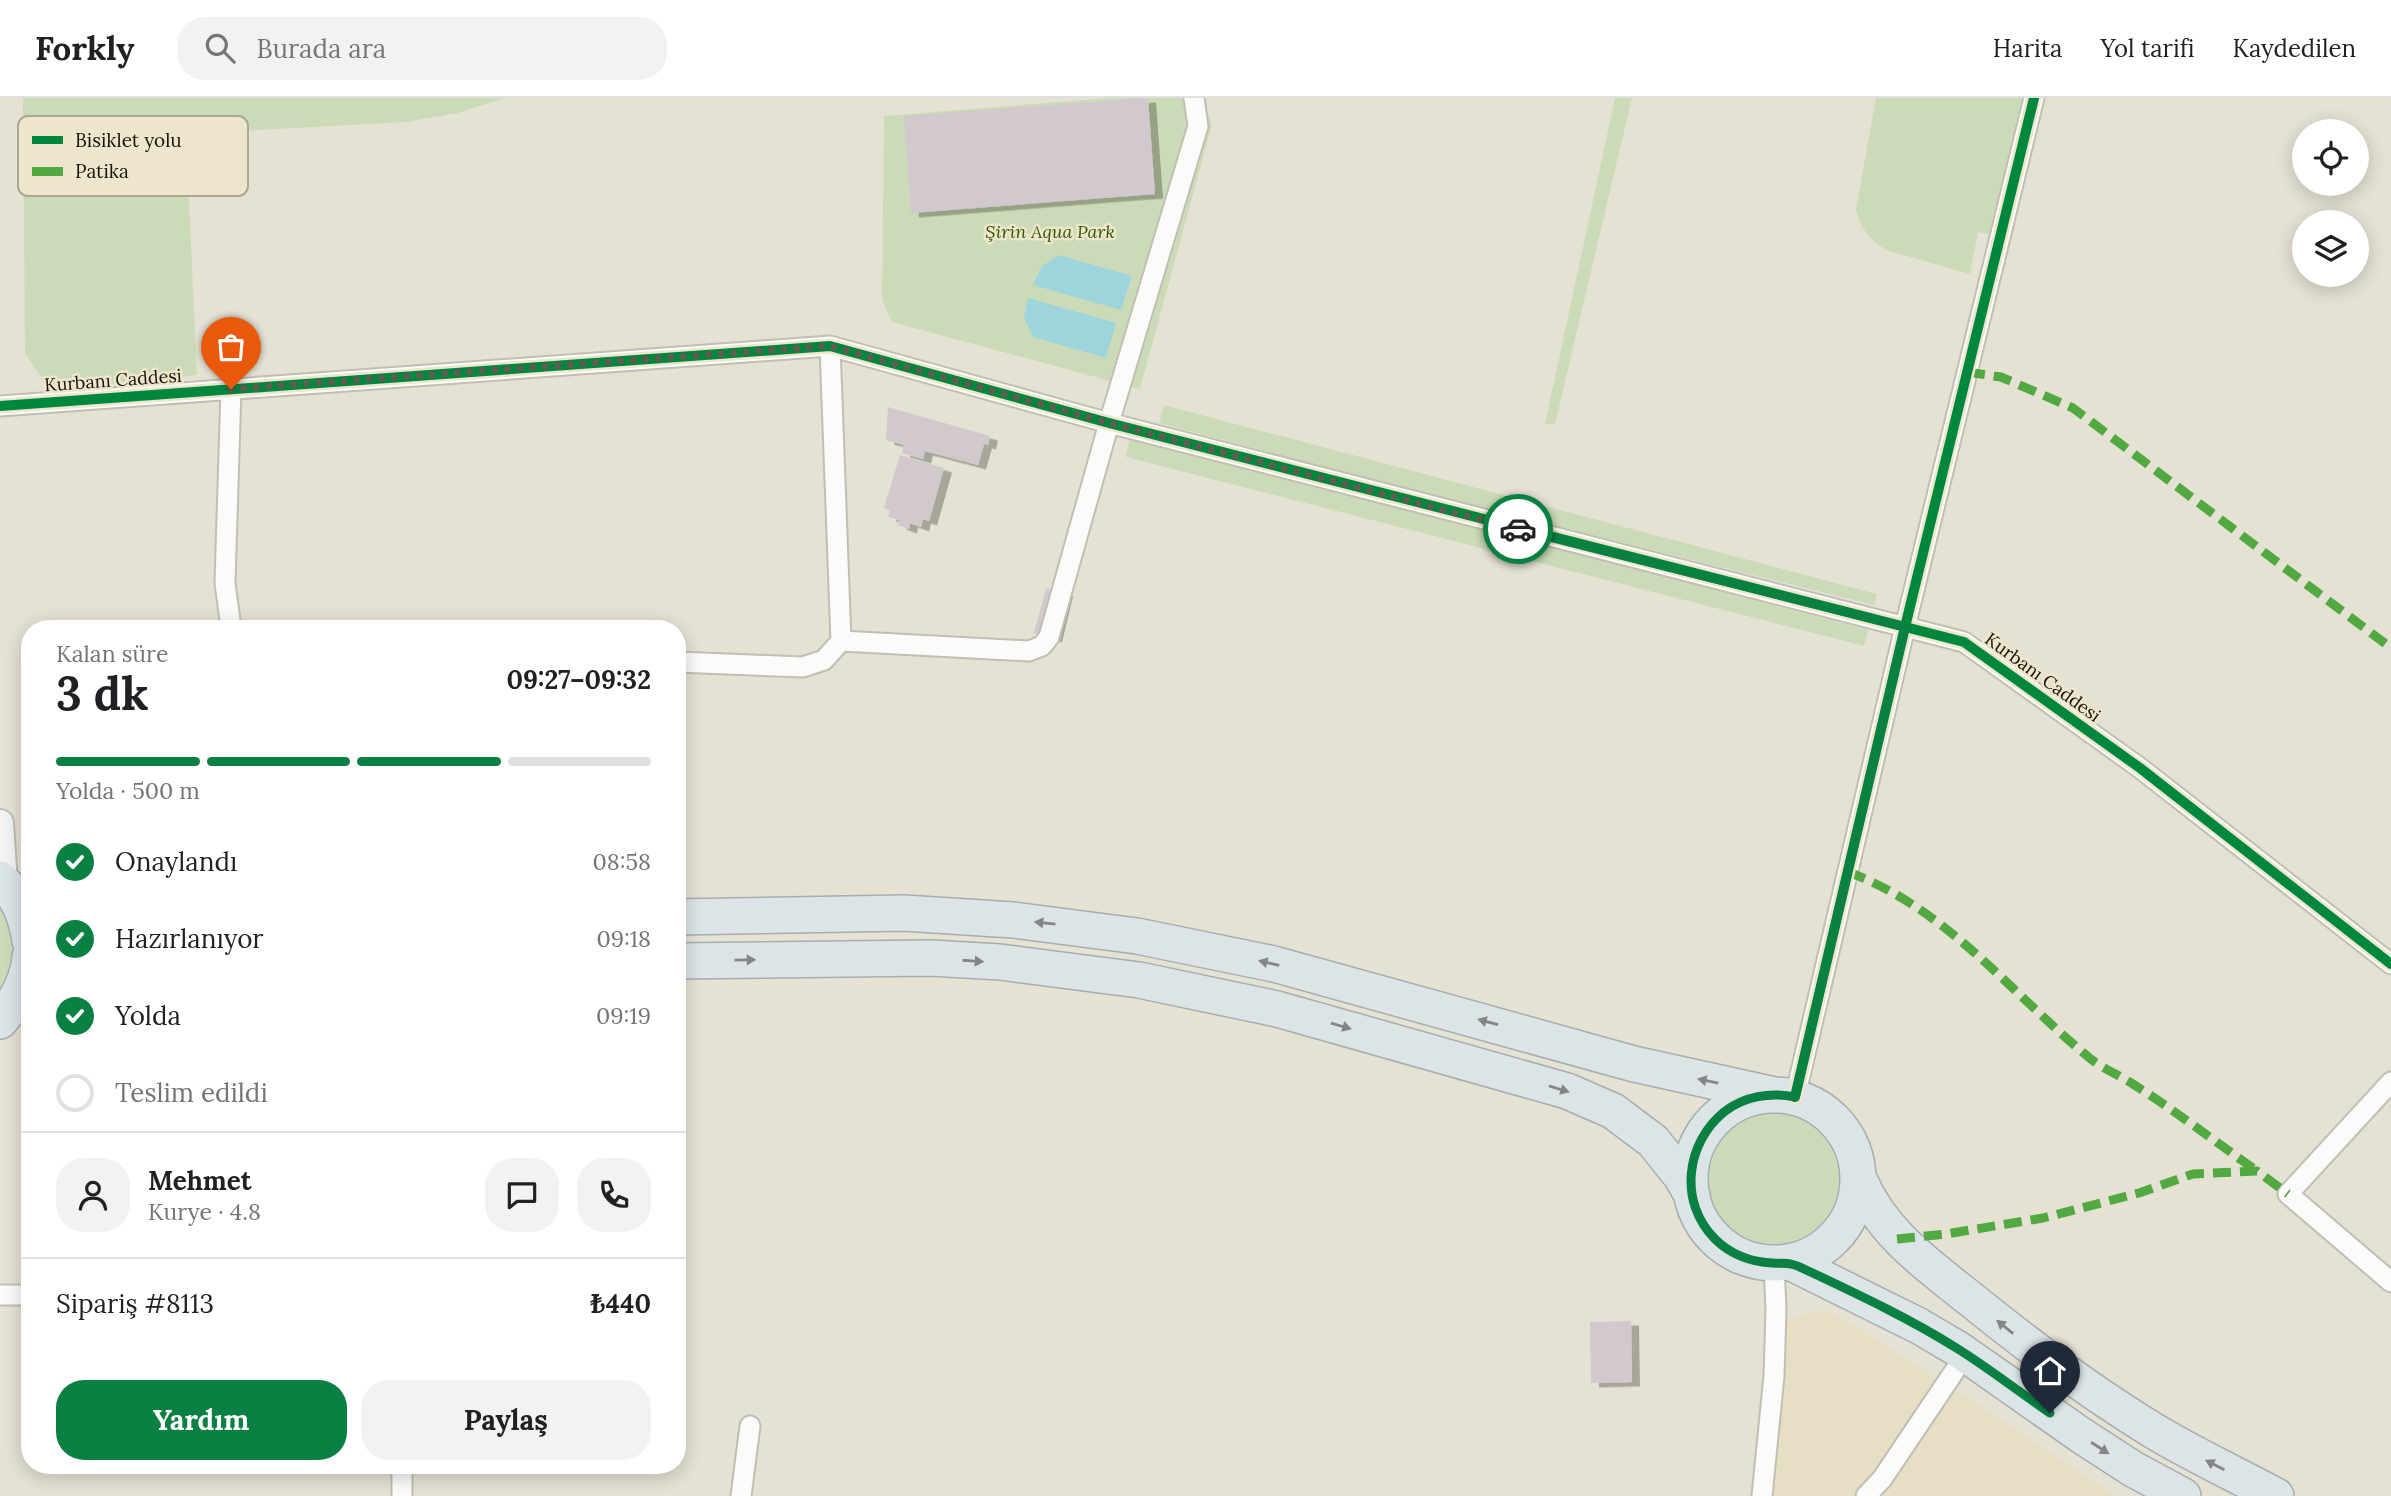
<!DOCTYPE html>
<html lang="tr">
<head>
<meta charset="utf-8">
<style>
	body { margin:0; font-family:Lora,serif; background:#f2f2f2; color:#202124; height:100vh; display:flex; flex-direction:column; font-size:26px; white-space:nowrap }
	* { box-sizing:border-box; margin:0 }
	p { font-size:23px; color:#757577 }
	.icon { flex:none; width:38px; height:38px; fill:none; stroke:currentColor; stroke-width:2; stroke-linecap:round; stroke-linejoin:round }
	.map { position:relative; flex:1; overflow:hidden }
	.drawer { position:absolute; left:21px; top:522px; width:665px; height:854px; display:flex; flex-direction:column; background:#fff; border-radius:28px; box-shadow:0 4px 18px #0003 }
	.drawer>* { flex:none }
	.buttons { position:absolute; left:2292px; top:21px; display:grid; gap:14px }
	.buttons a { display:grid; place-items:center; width:77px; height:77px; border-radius:50%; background:#fff; box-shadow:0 4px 18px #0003; font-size:35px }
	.pin { position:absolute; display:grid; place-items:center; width:60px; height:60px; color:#fff; margin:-72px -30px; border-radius:50% 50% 50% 0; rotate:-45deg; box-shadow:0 0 7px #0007 }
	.pin .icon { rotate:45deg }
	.courier { position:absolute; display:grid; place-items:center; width:70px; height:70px; margin:-35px; border:5px solid #0b8043; border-radius:50%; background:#fff; color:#222; box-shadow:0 2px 9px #0007 }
	.overview em { font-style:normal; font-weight:700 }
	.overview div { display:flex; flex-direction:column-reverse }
	.overview { display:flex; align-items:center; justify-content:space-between; height:119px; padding:0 35px }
	h1 { font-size:46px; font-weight:700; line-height:52px }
	.bar { display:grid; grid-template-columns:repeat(4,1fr); gap:10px 7px; align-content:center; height:84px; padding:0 35px }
	.bar i { height:9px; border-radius:5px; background:#e0e0e0 }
	.bar .selected { background:#0b8043 }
	.bar p { grid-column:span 4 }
	.line { display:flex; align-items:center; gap:18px; padding:0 35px; border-top:2px solid #e0e0e0 }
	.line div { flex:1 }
	.round { display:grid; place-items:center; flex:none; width:74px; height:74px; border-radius:28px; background:#f2f2f2 }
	ol { padding:0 35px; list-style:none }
	li { display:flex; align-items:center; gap:21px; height:77px }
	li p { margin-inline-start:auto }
	li .icon { padding:7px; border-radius:50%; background:#0b8043; color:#fff; stroke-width:4 }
	li:last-child { color:#757577 }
	li i { width:38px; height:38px; border:4px solid #e0e0e0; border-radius:50% }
	.button { display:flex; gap:14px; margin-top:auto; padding:14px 35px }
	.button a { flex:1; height:80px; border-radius:28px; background:#0b8043; color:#fff; font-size:28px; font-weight:700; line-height:80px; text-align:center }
	.button a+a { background:#f2f2f2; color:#202124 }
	header { display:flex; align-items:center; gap:42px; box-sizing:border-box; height:98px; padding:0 35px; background:#fff; border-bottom:2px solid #e0e0e0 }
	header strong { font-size:33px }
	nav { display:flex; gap:38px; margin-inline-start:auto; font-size:24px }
	.search { width:490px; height:63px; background:#f2f2f2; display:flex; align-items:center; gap:18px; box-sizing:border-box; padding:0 24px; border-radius:28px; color:#757577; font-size:26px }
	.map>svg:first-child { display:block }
</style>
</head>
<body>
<header>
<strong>Forkly</strong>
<div class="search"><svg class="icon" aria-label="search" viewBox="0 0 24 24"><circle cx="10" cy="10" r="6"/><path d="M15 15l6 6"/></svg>Burada ara</div>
<nav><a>Harita</a><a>Yol tarifi</a><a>Kaydedilen</a></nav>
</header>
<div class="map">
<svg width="2391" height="1398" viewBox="0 0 2391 1398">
	<defs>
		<filter id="shadow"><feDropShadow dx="8" dy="4.5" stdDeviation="0" flood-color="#0004"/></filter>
	</defs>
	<rect width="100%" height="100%" fill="#e5e2d4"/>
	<path fill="#ccdbb7" d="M23,0H504L458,15L406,24L186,36L197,277L60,292L42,280L25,256Z
		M1109,0H1203L1212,27L1140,291L892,224L882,202L884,18Z
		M1615,0H1632L1555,326H1545Z
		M1876,0H2030L2002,139L1978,134L1970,176L1886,152C1870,142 1860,130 1856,111Z
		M1164,307L1877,496L1874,507L1415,393L1159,325Z
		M1130,339L1868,532L1864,548L1126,359Z
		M0,800L11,819L17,862L0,903Z
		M1709 1081a65 65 0 1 1 130 0a65 65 0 1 1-130 0Z"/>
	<path fill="#e6dfc4" d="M1824,1212L1832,1214L1967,1299L2117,1398H1771L1784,1228L1799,1217Z"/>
	<path fill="#9ed5dc" d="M1059,157L1132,178L1121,212L1033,187L1042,168Z
		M1028,200L1116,225L1106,260L1033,239L1024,220Z"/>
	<path fill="#d1c9cd" filter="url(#shadow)" d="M1148,0L1155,96L911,115L904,18Z
		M888,309L990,338L988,347L984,346L978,367L925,353L923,361L902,355L904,347L886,342Z
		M900,357L944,370L929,423L923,421L921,429L910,425L909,431L898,427L899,422L888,419L890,412L884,410Z
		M1046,490L1065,494L1054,540L1034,535Z
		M1631,1223L1632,1284L1591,1285L1590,1224Z"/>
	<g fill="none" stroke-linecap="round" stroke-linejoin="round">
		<defs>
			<path id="street" d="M830,248L841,543L1029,553L1042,548L1049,539L1109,325L1198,28L1194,0
				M0,308L830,248L1109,325L1964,544L2140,670L2391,866
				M231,530L225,485L231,291
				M677,564L803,569L824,562L841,543
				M2391,984L2288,1096L2391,1184
				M1795,999L1905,529L2034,0
				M0,1197H30
				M402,1398V1367
				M741,1398L750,1328
				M1762,1398L1774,1278L1776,1212L1774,1165
				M1866,1398L1882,1381L1966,1256"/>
			<path id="secondary" d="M0,725L4,785"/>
			<path id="highway" d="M0,781C18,797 27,820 30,843
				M677,819L904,815L1013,822L1137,838L1274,866L1634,966L1775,997
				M677,863L930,860L1000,864L1139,882L1277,911L1567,993L1613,1013L1653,1043L1681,1078L1692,1097
				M0,923C16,904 28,884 30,859
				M1690 1081a84 84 0 1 1 168 0a84 84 0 1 1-168 0Z
				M1859,1081C1882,1136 1928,1167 1973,1203C2031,1250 2090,1294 2154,1333C2194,1357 2235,1376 2276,1398
				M1790,1164L1919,1228L1958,1251L2082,1338L2133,1371L2183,1398"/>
		</defs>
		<use href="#street" stroke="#c1beb3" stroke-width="23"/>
		<use href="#secondary" stroke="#c1beb3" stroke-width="30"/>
		<use href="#highway" stroke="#a5adad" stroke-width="38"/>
		<use href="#street" stroke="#fbfbf9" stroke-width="19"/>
		<use href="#secondary" stroke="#f2f4f4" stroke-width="26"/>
		<use href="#highway" stroke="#dce4e8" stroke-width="35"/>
		<path stroke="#52a841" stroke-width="9" stroke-dasharray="18 9" stroke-linecap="butt" d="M1967,274L2001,279L2073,310L2391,550
			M1848,774C1946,810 2008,892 2086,957C2100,970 2120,977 2136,988C2177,1014 2217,1045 2257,1073
			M1897,1141L1946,1136L2043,1120L2139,1095L2193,1076L2257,1073L2288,1096"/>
		<defs>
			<path id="cycleway" d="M0,308L830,248L1109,325L1964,544L2140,670L2391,866
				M1795,999L1905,529L2034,0"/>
		</defs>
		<use href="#cycleway" stroke="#ede6cc" stroke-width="15"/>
		<use href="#cycleway" stroke="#00873e" stroke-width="10"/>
	</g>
	<defs><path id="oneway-solid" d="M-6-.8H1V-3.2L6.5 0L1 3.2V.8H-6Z" transform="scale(1.75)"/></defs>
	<g fill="#838685">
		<use href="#oneway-solid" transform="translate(1045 825) rotate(-174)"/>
		<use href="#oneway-solid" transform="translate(745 862) rotate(-1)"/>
		<use href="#oneway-solid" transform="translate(973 863) rotate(4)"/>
		<use href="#oneway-solid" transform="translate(1269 865) rotate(-167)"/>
		<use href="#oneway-solid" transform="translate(1488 924) rotate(-165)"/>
		<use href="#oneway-solid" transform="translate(1341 928) rotate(16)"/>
		<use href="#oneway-solid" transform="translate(1708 983) rotate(-168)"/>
		<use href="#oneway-solid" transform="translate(1559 991) rotate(17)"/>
		<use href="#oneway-solid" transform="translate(2005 1229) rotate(-141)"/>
		<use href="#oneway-solid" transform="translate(2100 1350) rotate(33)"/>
		<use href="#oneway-solid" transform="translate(2215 1367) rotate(-153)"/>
	</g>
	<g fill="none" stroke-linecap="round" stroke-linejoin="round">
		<path stroke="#5f5c51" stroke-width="7" stroke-dasharray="0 12.6" d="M231,291L830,248L1109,325L1518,431"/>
		<path stroke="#0b8043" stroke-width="9" d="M1518,431L1905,529L1795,999C1771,994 1744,998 1724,1014C1686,1045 1678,1104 1715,1141C1730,1156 1751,1164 1772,1165C1784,1166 1791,1164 1802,1170C1855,1195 1909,1220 1958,1251C1990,1271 2019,1294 2050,1315"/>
	</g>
	<g text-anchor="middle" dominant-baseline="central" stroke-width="5" stroke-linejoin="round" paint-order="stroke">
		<g font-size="18" font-style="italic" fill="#355803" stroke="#ede6cc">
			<text x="1050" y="133">Şirin Aqua Park</text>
		</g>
		<g font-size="18" fill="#17140b" stroke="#ede6cc">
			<text transform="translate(113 282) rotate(-4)">Kurbanı Caddesi</text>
			<text transform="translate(2043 579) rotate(36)">Kurbanı Caddesi</text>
		</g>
	</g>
	<rect x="18" y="18" width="230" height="80" rx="10" fill="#ede6cc" stroke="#ada792" stroke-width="2"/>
	<rect x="32" y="38" width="31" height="8" fill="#00873e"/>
	<rect x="32" y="69" width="31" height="9" fill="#52a841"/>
	<g font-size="19" fill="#17140b">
		<text x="75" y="49">Bisiklet yolu</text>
		<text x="75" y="80">Patika</text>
	</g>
</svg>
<div class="buttons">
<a><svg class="icon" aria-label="locate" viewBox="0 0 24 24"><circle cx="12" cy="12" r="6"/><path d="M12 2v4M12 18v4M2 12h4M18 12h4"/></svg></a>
<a><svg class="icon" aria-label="layers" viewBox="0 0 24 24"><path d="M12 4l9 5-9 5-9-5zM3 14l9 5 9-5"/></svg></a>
</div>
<div class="pin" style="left:231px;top:291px;background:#ea580c"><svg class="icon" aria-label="bag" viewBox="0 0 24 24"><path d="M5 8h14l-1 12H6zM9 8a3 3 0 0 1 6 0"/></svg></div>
<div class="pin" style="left:2050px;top:1315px;background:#1f2937"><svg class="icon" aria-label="home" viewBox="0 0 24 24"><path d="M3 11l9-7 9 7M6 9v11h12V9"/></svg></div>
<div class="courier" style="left:1518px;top:431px"><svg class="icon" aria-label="car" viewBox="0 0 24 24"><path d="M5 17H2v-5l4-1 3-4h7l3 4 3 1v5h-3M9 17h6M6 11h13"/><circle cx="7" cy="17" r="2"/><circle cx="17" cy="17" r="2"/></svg></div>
<section class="drawer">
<div class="overview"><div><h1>3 dk</h1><p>Kalan süre</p></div><em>09:27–09:32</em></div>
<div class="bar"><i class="selected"></i><i class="selected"></i><i class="selected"></i><i></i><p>Yolda · 500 m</p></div>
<ol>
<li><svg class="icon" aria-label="check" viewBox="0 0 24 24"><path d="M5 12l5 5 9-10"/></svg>Onaylandı<p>08:58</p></li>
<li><svg class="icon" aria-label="check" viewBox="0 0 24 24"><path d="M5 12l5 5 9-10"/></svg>Hazırlanıyor<p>09:18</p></li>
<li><svg class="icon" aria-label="check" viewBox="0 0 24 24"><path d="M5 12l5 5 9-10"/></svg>Yolda<p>09:19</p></li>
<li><i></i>Teslim edildi</li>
</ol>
<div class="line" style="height:126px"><a class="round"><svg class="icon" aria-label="person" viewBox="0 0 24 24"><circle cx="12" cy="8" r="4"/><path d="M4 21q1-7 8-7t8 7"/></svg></a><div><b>Mehmet</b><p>Kurye · 4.8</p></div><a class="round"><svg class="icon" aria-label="chat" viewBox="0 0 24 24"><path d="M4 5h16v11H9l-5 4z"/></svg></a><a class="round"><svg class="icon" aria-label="phone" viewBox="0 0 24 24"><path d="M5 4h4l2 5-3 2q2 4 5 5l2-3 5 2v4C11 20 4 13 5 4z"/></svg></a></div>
<div class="line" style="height:91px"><div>Sipariş #8113</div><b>₺440</b></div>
<div class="button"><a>Yardım</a><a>Paylaş</a></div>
</section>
</div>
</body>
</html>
